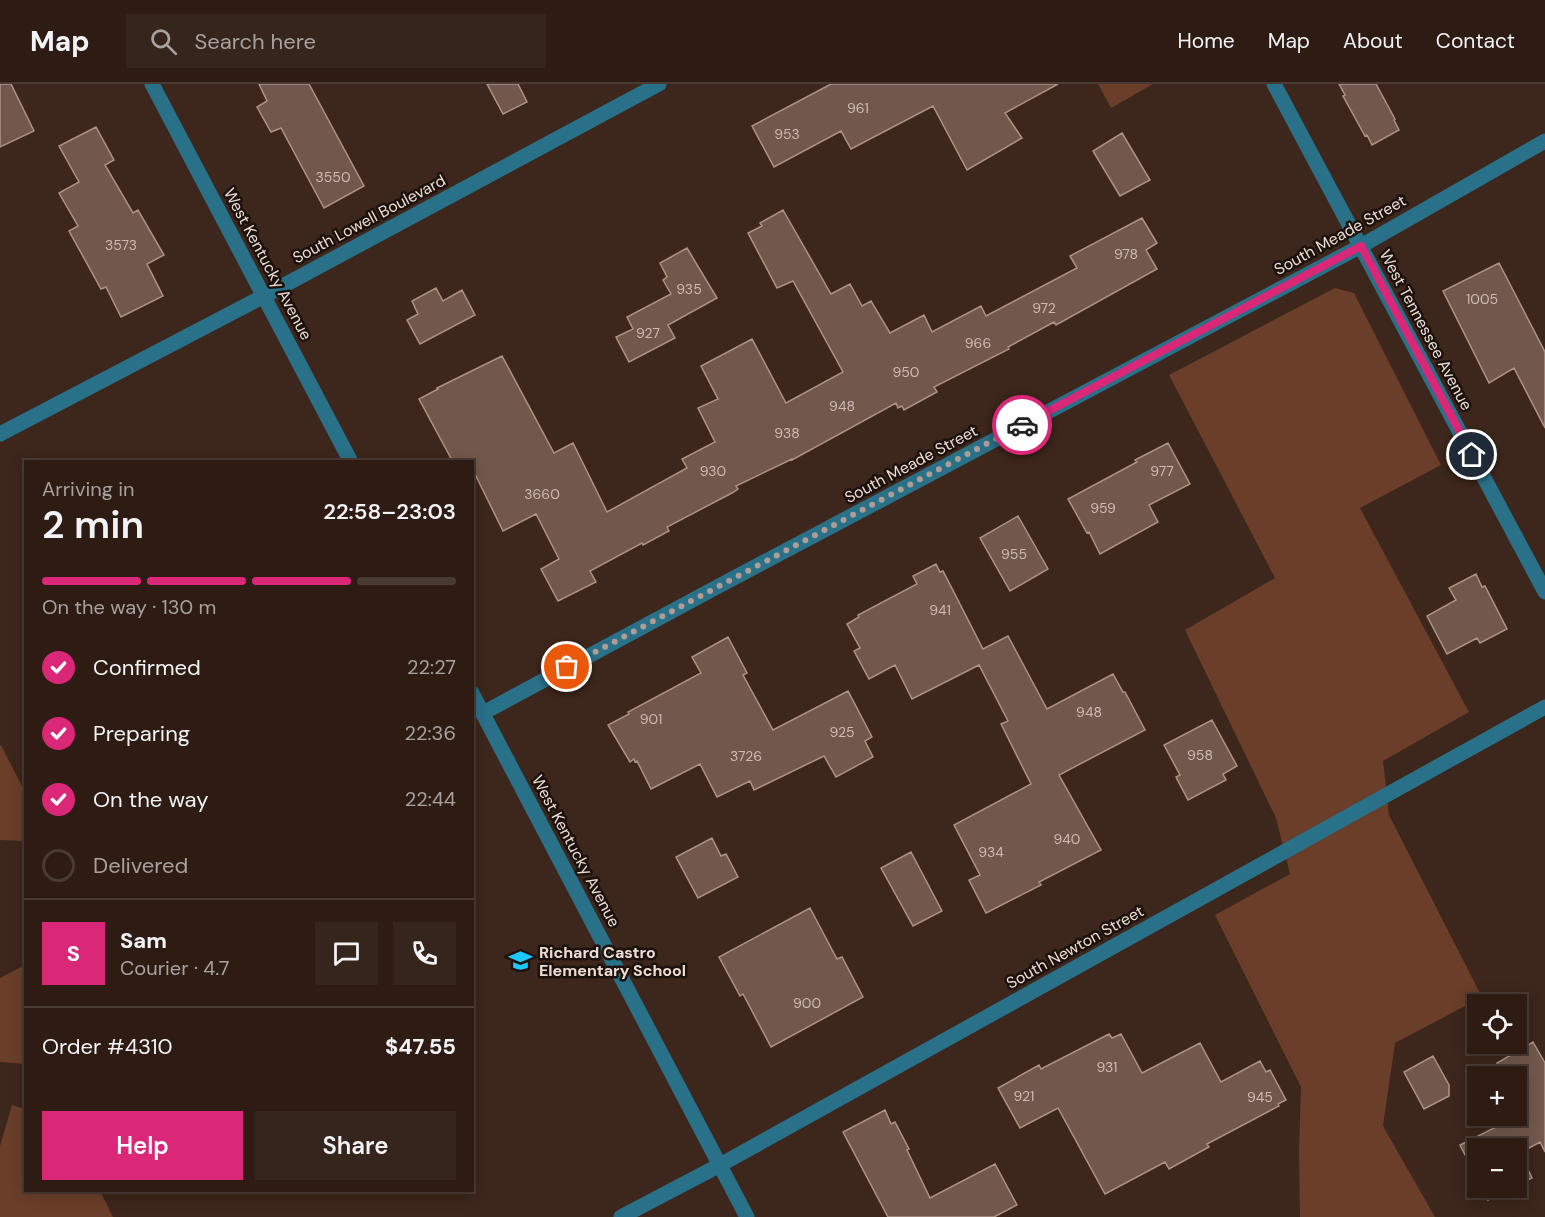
<!DOCTYPE html>
<html lang="en">
<head>
<meta charset="utf-8">
<style>
	body { margin:0; font-family:"DM Sans",sans-serif; background:#36251d; color:#f1f3f6; height:100vh; display:flex; flex-direction:column; font-size:22px; white-space:nowrap }
	* { box-sizing:border-box; margin:0 }
	p { font-size:20px; color:#a7a1a0 }
	.icon { flex:none; width:33px; height:33px; fill:none; stroke:currentColor; stroke-width:2; stroke-linecap:round; stroke-linejoin:round }
	.map { position:relative; flex:1; overflow:hidden }
	.panel { position:absolute; left:24px; top:376px; width:450px; height:732px; display:flex; flex-direction:column; background:#2e1c14; border-radius:0px; box-shadow:0 3px 15px #0003,0 0 0 2px #493a34 }
	.panel>* { flex:none }
	.fabs { position:absolute; left:1467px; top:910px; display:grid; gap:12px }
	.fabs a { display:grid; place-items:center; width:60px; height:60px; border-radius:0px; background:#2e1c14; box-shadow:0 3px 15px #0003,0 0 0 2px #493a34; font-size:30px }
	.pin { position:absolute; display:grid; place-items:center; width:51px; height:51px; color:#fff; margin:-26px; border:3px solid #fff; border-radius:50%; box-shadow:0 2px 6px #0007 }
	.courier { position:absolute; display:grid; place-items:center; width:60px; height:60px; margin:-30px; border:4px solid #db2777; border-radius:50%; background:#fff; color:#222; box-shadow:0 2px 8px #0007 }
	.headline em { font-style:normal; font-weight:600 }
	.headline div { display:flex; flex-direction:column-reverse }
	.headline { display:flex; align-items:center; justify-content:space-between; height:102px; padding:0 18px }
	h1 { font-size:39px; font-weight:600; line-height:45px }
	.bar { display:grid; grid-template-columns:repeat(4,1fr); gap:9px 6px; align-content:center; height:72px; padding:0 18px }
	.bar i { height:8px; border-radius:4px; background:#493a34 }
	.bar .current { background:#db2777 }
	.bar p { grid-column:span 4 }
	.line { display:flex; align-items:center; gap:15px; padding:0 18px; border-top:2px solid #493a34 }
	.line div { flex:1 }
	.round { display:grid; place-items:center; flex:none; width:63px; height:63px; border-radius:0px; background:#36251d }
	ol { padding:0 18px; list-style:none }
	li { display:flex; align-items:center; gap:18px; height:66px }
	li p { margin-inline-start:auto }
	li .icon { padding:6px; border-radius:50%; background:#db2777; color:#fff; stroke-width:4 }
	li:last-child { color:#a7a1a0 }
	li i { width:33px; height:33px; border:3px solid #493a34; border-radius:50% }
	.action { display:flex; gap:12px; margin-top:auto; padding:12px 18px }
	.action a { flex:1; height:69px; border-radius:0px; background:#db2777; color:#fff; font-size:24px; font-weight:600; line-height:69px; text-align:center }
	.action a+a { background:#36251d; color:#f1f3f6 }
	header { display:flex; align-items:center; gap:36px; box-sizing:border-box; height:84px; padding:0 30px; background:#2e1c14; border-bottom:2px solid #493a34 }
	header strong { font-size:28px }
	nav { display:flex; gap:33px; margin-inline-start:auto; font-size:21px }
	.search { width:420px; height:54px; background:#36251d; display:flex; align-items:center; gap:15px; box-sizing:border-box; padding:0 21px; border-radius:0px; color:#a7a1a0; font-size:22px }
	.map>svg:first-child { display:block }
</style>
</head>
<body>
<header>
<strong>Map</strong>
<div class="search"><svg class="icon" aria-label="search" viewBox="0 0 24 24"><circle cx="10" cy="10" r="6"/><path d="M15 15l6 6"/></svg>Search here</div>
<nav><a>Home</a><a>Map</a><a>About</a><a>Contact</a></nav>
</header>
<div class="map">
<svg width="1545" height="1133" viewBox="0 0 1545 1133">
	<rect width="100%" height="100%" fill="#3d261b"/>
	<path fill="#6a3e29" d="M1098,0H1153L1111,24Z
		M1335,204L1354,209L1441,381L1360,424L1469,628L1383,677L1389,731L1482,913L1395,959L1383,1042L1435,1133H1300L1299,1067L1301,1003L1215,831L1290,790L1276,734L1185,546L1275,494L1169,291Z
		M0,661H1L25,708V757L0,756Z
		M25,881V980L0,978V894Z
		M12,1021L25,1025L26,1107H100L113,1133H0V1062Z"/>
	<path fill="#72584c" stroke="#af9285" stroke-width="1.5" d="M0,0H11L34,47L0,63Z
		M259,0H309L364,102L324,124L281,44L271,48L257,23L267,17Z
		M487,0H518L527,18L503,30Z
		M831,0H1058L1005,29L1022,54L967,86L933,22L851,65L841,47L774,83L752,42Z
		M1339,0H1376L1395,35L1394,36L1399,46L1372,61L1367,51L1365,52L1343,12L1345,11Z
		M96,43L114,76L105,81L133,129L138,126L164,171L147,180L163,212L121,233L106,203L101,205L69,147L78,142L59,109L79,98L59,62Z
		M1122,49L1150,96L1120,112L1093,67Z
		M783,126L831,210L850,200L862,222L871,217L890,249L924,231L932,248L981,222L986,232L1077,184L1070,172L1142,134L1157,159L1146,166L1157,185L1056,241L1054,238L1008,263L1009,265L934,303L937,308L904,326L902,322L898,324L896,319L792,376V375L736,402L738,405L732,409L667,443L669,447L643,461L642,459L590,487L596,498L558,517L541,485L559,475L536,430L503,447L472,384V378H453L419,315L438,305L437,304L502,272L554,369L573,359L607,428L687,384L682,375L715,358L698,324L718,315L701,282L752,255L786,319L843,288L793,197L777,204L748,149L762,142L760,139Z
		M687,164L717,214L668,241L675,254L629,278L616,253L633,245L627,233L671,210L663,196L667,193L660,179Z
		M1499,179L1545,268V344L1514,284L1489,299L1443,207Z
		M436,204L443,217L462,206L475,231L420,260L407,236L418,230L412,217Z
		M1168,359L1190,400L1149,421L1158,438L1100,470L1089,448L1087,449L1068,415L1137,378L1135,376Z
		M1018,432L1048,485L1010,507L980,454Z
		M936,480L940,488L943,487L983,565L1008,552L1047,625L1113,590L1123,608H1125L1145,646L1059,691L1101,766L1039,798L1041,801L986,829L969,796L980,791L954,741L1031,700L1001,640L1008,637L979,581L912,615L895,581L869,595L854,567L860,564L847,540L859,533L858,531L917,500L913,492Z
		M1476,490L1482,503L1485,502L1507,545L1480,559L1477,554L1447,570L1427,532L1456,516L1449,504Z
		M728,553L747,589L743,591L773,646L848,607L872,653L865,657L873,673L836,693L824,672L754,706L750,697L717,713L700,680L651,705L637,677L635,678L634,675L630,678L608,641L629,630L628,628L701,589L692,573Z
		M1212,636L1237,682L1223,690L1226,696L1188,716L1176,693L1180,691L1164,661Z
		M712,754L721,772L726,770L738,793L698,814L676,773Z
		M911,768L942,827L913,842L881,784Z
		M810,824L837,875L842,873L863,913L771,963L743,910L740,912L719,873Z
		M1109,950L1112,954L1121,950L1142,989L1200,959L1221,998L1260,977L1266,988L1270,986L1286,1016L1278,1020L1279,1022L1207,1060L1209,1063L1169,1085L1165,1078L1105,1110L1058,1024L1020,1044L998,1004L1039,981L1041,985Z
		M1533,958L1545,979V1068L1540,1058L1520,1069L1532,1094L1516,1102V1065H1478V1096L1460,1061L1524,1029L1516,1016V993H1504L1497,979Z
		M1433,972L1449,1001V1012L1424,1025L1404,988Z
		M885,1026L891,1040L895,1038L909,1065L907,1066L930,1114L995,1080L1017,1121L994,1133H888L843,1048Z
		M1482,1104H1512L1488,1116Z"/>
	<g fill="none" stroke-linecap="round" stroke-linejoin="round">
		<path stroke="#297089" stroke-width="15" d="M152,0L351,378
			M1274,0L1545,508
			M0,350L264,212L659,0
			M472,609L747,1133
			M483,629L715,504L1361,162L1545,57
			M621,1133L720,1081L1545,623"/>
	</g>
	<g fill="none" stroke-linecap="round" stroke-linejoin="round">
		<path stroke="#af9c94" stroke-width="6" stroke-dasharray="0 10.8" d="M567,583L1022,341"/>
		<path stroke="#db2777" stroke-width="8" d="M1022,341L1361,162L1472,371"/>
	</g>
	<defs>
		<symbol id="school-bare" viewBox="-9 -9 18 18"><path d="M0-5L7-2L0 1L-7-2ZM-4 1L0 2.5L4 1V4Q0 6-4 4Z" fill="#1cc9fc" stroke="#1c120d" stroke-width="2.5" paint-order="stroke"/></symbol>
	</defs>
	<g fill-rule="evenodd">
		<use href="#school-bare" x="504" y="860" width="33" height="33"/>
	</g>
	<g text-anchor="middle" dominant-baseline="central" stroke-width="5" stroke-linejoin="round" paint-order="stroke">
		<g font-size="14" fill="#cebbb3">
			<text x="858" y="24">961</text>
			<text x="787" y="50">953</text>
			<text x="333" y="93">3550</text>
			<text x="121" y="161">3573</text>
			<text x="1126" y="170">978</text>
			<text x="689" y="205">935</text>
			<text x="1482" y="215">1005</text>
			<text x="1044" y="224">972</text>
			<text x="648" y="249">927</text>
			<text x="978" y="259">966</text>
			<text x="906" y="288">950</text>
			<text x="842" y="322">948</text>
			<text x="787" y="349">938</text>
			<text x="713" y="387">930</text>
			<text x="1162" y="387">977</text>
			<text x="542" y="410">3660</text>
			<text x="1103" y="424">959</text>
			<text x="1014" y="470">955</text>
			<text x="940" y="526">941</text>
			<text x="1089" y="628">948</text>
			<text x="651" y="635">901</text>
			<text x="842" y="648">925</text>
			<text x="1200" y="671">958</text>
			<text x="746" y="672">3726</text>
			<text x="1067" y="755">940</text>
			<text x="991" y="768">934</text>
			<text x="807" y="919">900</text>
			<text x="1107" y="983">931</text>
			<text x="1024" y="1012">921</text>
			<text x="1260" y="1013">945</text>
		</g>
		<g font-size="16" fill="#ecdcd5" stroke="#1c120d">
			<text transform="translate(369 135) rotate(-28)">South Lowell Boulevard</text>
			<text transform="translate(1340 151) rotate(-29)">South Meade Street</text>
			<text transform="translate(268 180) rotate(62)">West Kentucky Avenue</text>
			<text transform="translate(1426 246) rotate(62)">West Tennessee Avenue</text>
			<text transform="translate(911 380) rotate(-28)">South Meade Street</text>
			<text transform="translate(576 767) rotate(62)">West Kentucky Avenue</text>
			<text transform="translate(1075 863) rotate(-29)">South Newton Street</text>
		</g>
		<g font-size="16" font-weight="bold" fill="#ecdcd5" stroke="#1c120d" text-anchor="start">
			<text x="539" y="868">Richard Castro<tspan x="539" dy="18">Elementary School</tspan></text>
		</g>
	</g>
</svg>
<div class="fabs">
<a><svg class="icon" aria-label="locate" viewBox="0 0 24 24"><circle cx="12" cy="12" r="6"/><path d="M12 2v4M12 18v4M2 12h4M18 12h4"/></svg></a>
<a>+</a>
<a>−</a>
</div>
<div class="pin" style="left:567px;top:583px;background:#ea580c"><svg class="icon" aria-label="bag" viewBox="0 0 24 24"><path d="M5 8h14l-1 12H6zM9 8a3 3 0 0 1 6 0"/></svg></div>
<div class="pin" style="left:1472px;top:371px;background:#1f2937"><svg class="icon" aria-label="home" viewBox="0 0 24 24"><path d="M3 11l9-7 9 7M6 9v11h12V9"/></svg></div>
<div class="courier" style="left:1022px;top:341px"><svg class="icon" aria-label="car" viewBox="0 0 24 24"><path d="M5 17H2v-5l4-1 3-4h7l3 4 3 1v5h-3M9 17h6M6 11h13"/><circle cx="7" cy="17" r="2"/><circle cx="17" cy="17" r="2"/></svg></div>
<section class="panel">
<div class="headline"><div><h1>2 min</h1><p>Arriving in</p></div><em>22:58–23:03</em></div>
<div class="bar"><i class="current"></i><i class="current"></i><i class="current"></i><i></i><p>On the way · 130 m</p></div>
<ol>
<li><svg class="icon" aria-label="check" viewBox="0 0 24 24"><path d="M5 12l5 5 9-10"/></svg>Confirmed<p>22:27</p></li>
<li><svg class="icon" aria-label="check" viewBox="0 0 24 24"><path d="M5 12l5 5 9-10"/></svg>Preparing<p>22:36</p></li>
<li><svg class="icon" aria-label="check" viewBox="0 0 24 24"><path d="M5 12l5 5 9-10"/></svg>On the way<p>22:44</p></li>
<li><i></i>Delivered</li>
</ol>
<div class="line" style="height:108px"><b class="round" style="background:#db2777;color:#fff">S</b><div><b>Sam</b><p>Courier · 4.7</p></div><a class="round"><svg class="icon" aria-label="chat" viewBox="0 0 24 24"><path d="M4 5h16v11H9l-5 4z"/></svg></a><a class="round"><svg class="icon" aria-label="phone" viewBox="0 0 24 24"><path d="M5 4h4l2 5-3 2q2 4 5 5l2-3 5 2v4C11 20 4 13 5 4z"/></svg></a></div>
<div class="line" style="height:78px"><div>Order #4310</div><b>$47.55</b></div>
<div class="action"><a>Help</a><a>Share</a></div>
</section>
</div>
</body>
</html>
